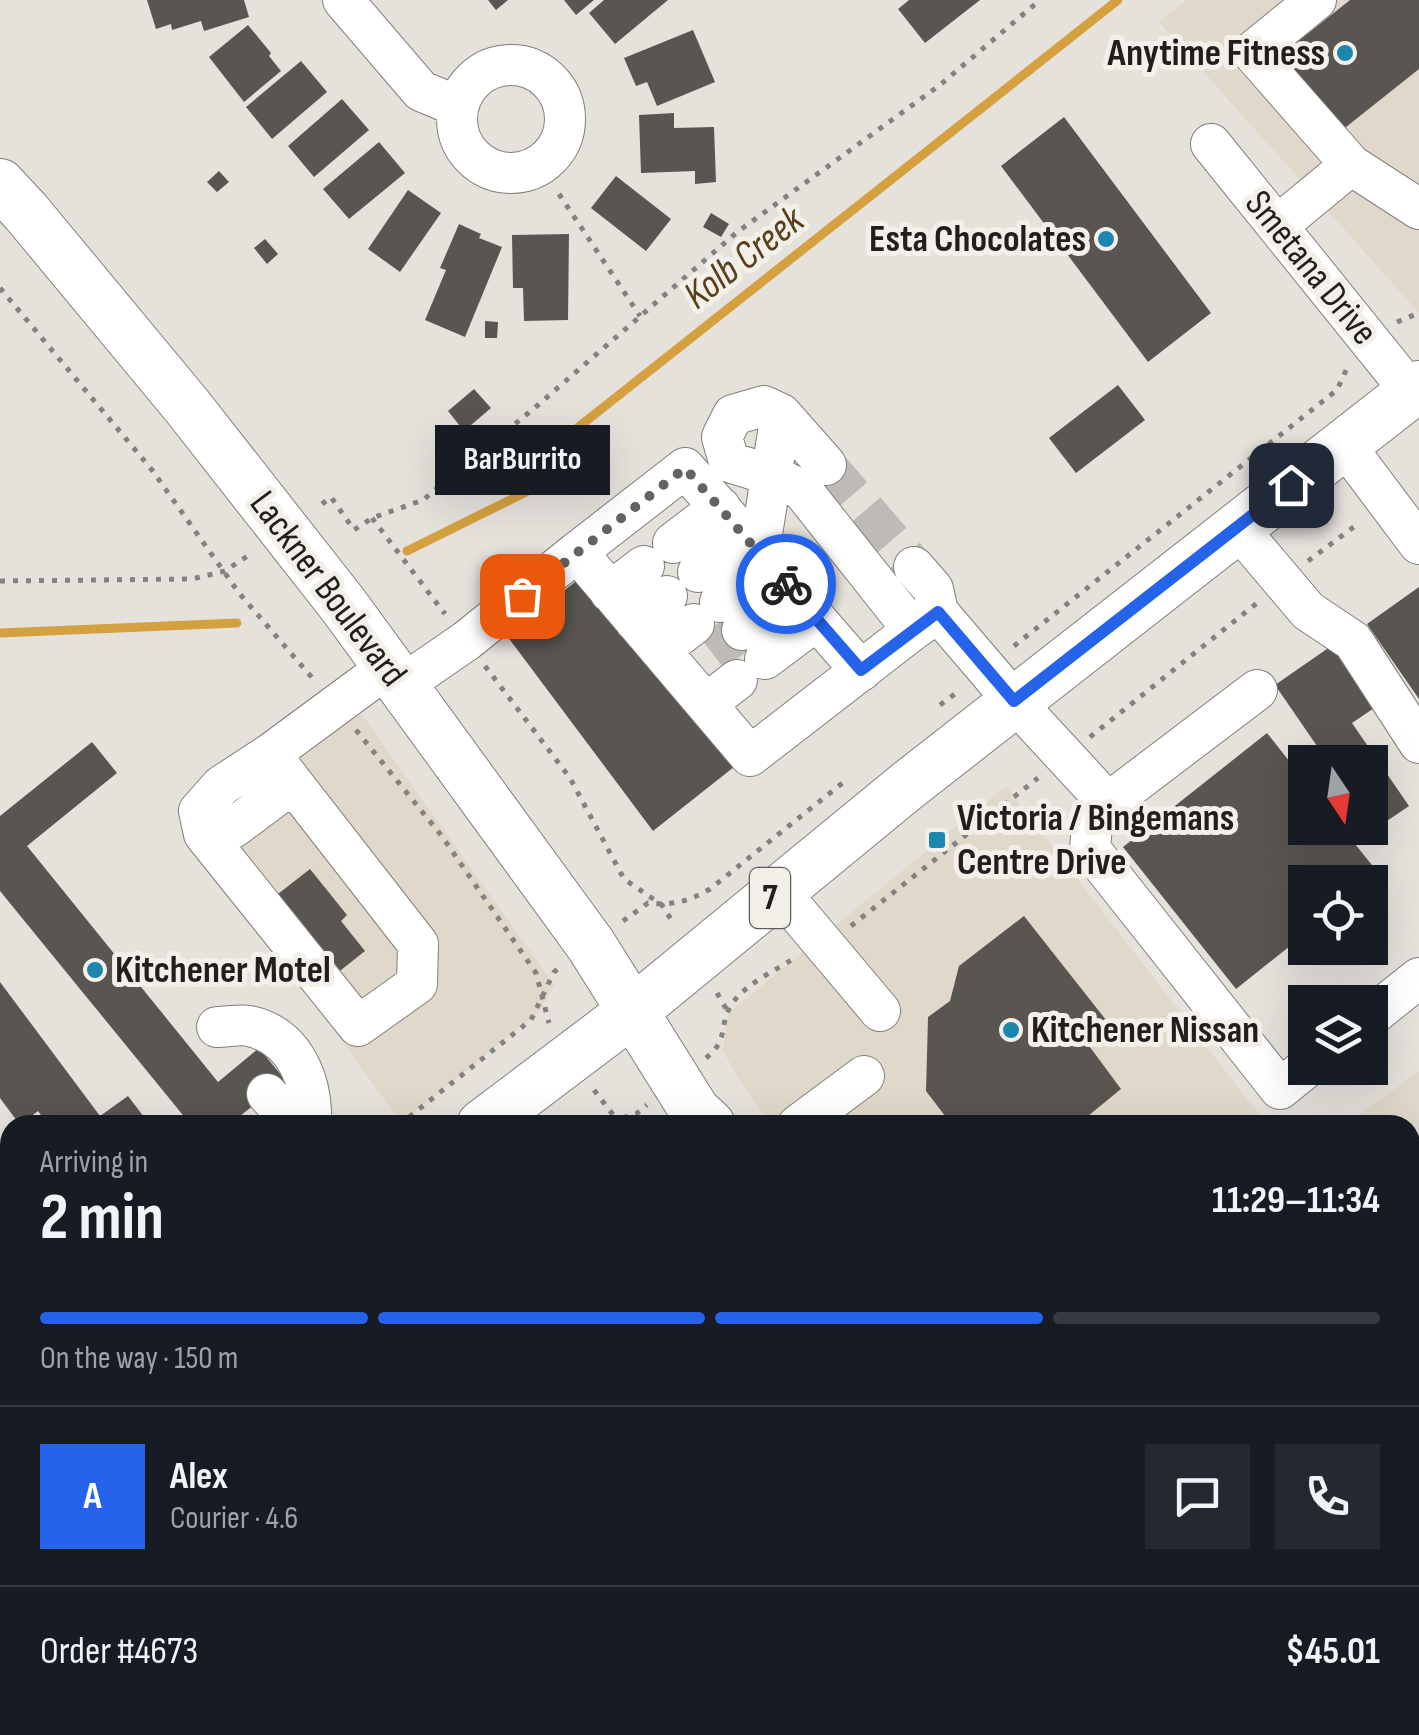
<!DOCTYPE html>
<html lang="en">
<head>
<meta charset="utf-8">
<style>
	body { margin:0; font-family:"Sofia Sans Condensed",sans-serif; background:#242831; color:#f1f3f6; height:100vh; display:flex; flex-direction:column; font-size:38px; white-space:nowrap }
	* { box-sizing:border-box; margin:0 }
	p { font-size:32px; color:#9ea1a6 }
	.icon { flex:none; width:55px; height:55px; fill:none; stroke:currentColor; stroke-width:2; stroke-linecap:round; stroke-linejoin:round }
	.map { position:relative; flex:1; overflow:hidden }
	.drawer { position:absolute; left:0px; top:1115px; width:1420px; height:620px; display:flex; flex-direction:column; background:#171b24; border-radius:30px 30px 0 0; box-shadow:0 10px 40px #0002 }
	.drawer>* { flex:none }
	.needle { width:65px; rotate:167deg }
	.tools { position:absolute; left:1288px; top:745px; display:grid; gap:20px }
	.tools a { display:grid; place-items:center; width:100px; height:100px; border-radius:0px; background:#171b24; box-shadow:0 10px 40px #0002; font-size:50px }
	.pin { position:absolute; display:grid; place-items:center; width:85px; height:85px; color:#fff; margin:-42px; border-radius:20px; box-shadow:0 5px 15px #0006 }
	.courier { position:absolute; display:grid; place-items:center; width:100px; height:100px; margin:-50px; border:8px solid #2563eb; border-radius:50%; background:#fff; color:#222; box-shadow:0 2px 12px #0007 }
	.bubble { position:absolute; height:70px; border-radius:0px; background:#171b24; box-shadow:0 10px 40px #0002; font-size:32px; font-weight:700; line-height:70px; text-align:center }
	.headline em { font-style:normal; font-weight:700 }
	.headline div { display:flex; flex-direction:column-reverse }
	.headline { display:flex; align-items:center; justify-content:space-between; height:170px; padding:0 40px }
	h1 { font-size:65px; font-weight:700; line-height:75px }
	.bar { display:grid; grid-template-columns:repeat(4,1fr); gap:15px 10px; align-content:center; height:120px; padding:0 40px }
	.bar i { height:12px; border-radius:8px; background:#363941 }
	.bar .selected { background:#2563eb }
	.bar p { grid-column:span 4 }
	.line { display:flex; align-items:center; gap:25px; padding:0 40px; border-top:2px solid #363941 }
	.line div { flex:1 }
	.round { display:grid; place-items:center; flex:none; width:105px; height:105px; border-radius:0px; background:#242831 }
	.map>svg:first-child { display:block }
</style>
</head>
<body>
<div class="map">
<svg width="1419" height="1735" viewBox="0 0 1419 1735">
	<rect width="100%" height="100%" fill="#e5e2dc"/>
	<path fill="#e1d8cc" d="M1186,0H1419V313L1159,22Z
		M338,681L555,986L539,1012L401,1123L176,809Z
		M1006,786L1267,1125H772L740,1081L723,1051L728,1013Z
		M1419,1071V1211L1410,1218V1125H1345Z
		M10,1604V1725H581L568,1735H0V1612Z"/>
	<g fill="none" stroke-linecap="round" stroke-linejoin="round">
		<path stroke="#d5a03f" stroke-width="9" d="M407,551L526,492L552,448L1118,0
			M0,633L237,623"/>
	</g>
	<path fill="#595651" d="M147,0H244L249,17L204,31L201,21L172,30L171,24L156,29Z
		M488,0H508L496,10Z
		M564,0H594L576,15Z
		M604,0H668L615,44L589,13Z
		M909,0H980L925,43L898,9Z
		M1350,0H1419V69L1336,135L1276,59Z
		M248,25L271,53L269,56L281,71L244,102L209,57Z
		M693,30L715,82L657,106L647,82L636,86L624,58Z
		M301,61L327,92L272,139L246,107Z
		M342,99L369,130L314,177L288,146Z
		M674,113V128L714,127L716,182L695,184V171L641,173L639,115Z
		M1064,117L1211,313L1148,362L1001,166Z
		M379,142L405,173L349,219L323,189Z
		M219,171L229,182L217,192L207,182Z
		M616,176L671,219L646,251L591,208Z
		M408,190L441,213L400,272L368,249Z
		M711,213L729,224L721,237L703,227Z
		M459,224L481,234L479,238L502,247L465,337L425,320L446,270L440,268Z
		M569,234L568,320L524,321L523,288H513L512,235Z
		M265,239L278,254L267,264L254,248Z
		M485,321L498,322L497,338H485Z
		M1118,385L1145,420L1076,473L1049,438Z
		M474,389L491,408L464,431L448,411Z
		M580,578L739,763L653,831L507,636Z
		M1419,587V699L1367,624Z
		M1337,642L1380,704L1352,723L1409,806L1375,829L1370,823V762H1328L1275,685Z
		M1267,733L1305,781V828H1342L1380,875L1370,882H1305V934L1236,989L1123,847Z
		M92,742L117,773L27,846L218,1082L259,1048L285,1080L229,1125H191L0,891V816Z
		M310,869L347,915L341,921L365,951L336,974L269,901Z
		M1024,916L1106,1020L1084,1039L1121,1089L1077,1125H952L926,1091L928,1017L950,1001L959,966Z
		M0,982L100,1116L128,1096L150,1125H48L38,1111L20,1125L0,1098Z
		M65,1725H119L127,1735H52Z"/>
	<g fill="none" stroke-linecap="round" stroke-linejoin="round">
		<path stroke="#bebbb6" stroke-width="40" stroke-dasharray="40 20" stroke-linecap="butt" d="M826,465L914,567
			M712,653L742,630"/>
		<defs>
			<path id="minor" d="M343,0L421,91L457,106
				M457 119a54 54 0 1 1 108 0a54 54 0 1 1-108 0Z
				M1211,144L1411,392
				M1351,165L1419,209
				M1277,226L1351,165L1252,52L1316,0
				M781,414L764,406L733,415L722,437L729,462L771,475L802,490L913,630
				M1344,444L1419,544
				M1237,527L1308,611L1353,641L1419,743
				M673,543L720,507
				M759,553L781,414L826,465
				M914,567L933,589L938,612
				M698,572L744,536
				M610,592L644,566
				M720,602L769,565
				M635,621L667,596
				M742,630L792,591
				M660,650L694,624
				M765,659L817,620
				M861,671L685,468L577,552L750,756L913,630L938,612L1014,701L1108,803
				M402,685L466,641L577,552
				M1257,690L1108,803L1092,825L1090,849L1280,1089L1306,1068
				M706,704L737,680
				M270,754L418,944L417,984L358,1026L204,834L199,811L221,786L270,754L388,667
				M233,828L292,784
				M779,891L880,1011
				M1370,1017L1419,978
				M217,1027C227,1027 240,1024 249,1026C296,1036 313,1083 311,1125
				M267,1094L294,1125
				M798,1125L864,1076
				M0,1247L10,1260
				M1410,1303L1419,1297
				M0,1325L10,1317
				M0,1437L10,1449
				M1322,1735L1326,1725"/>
			<path id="major" d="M0,184L26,212L187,406L344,606L591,945L695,1111L710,1125
				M482,1125L633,1011L907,786L1419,386
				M0,1502L10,1494
				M1410,1722L1419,1724"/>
		</defs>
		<use href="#minor" stroke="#827f79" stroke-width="42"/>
		<use href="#major" stroke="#827f79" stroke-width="52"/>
		<path stroke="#84827e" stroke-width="5" stroke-dasharray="5 8" stroke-linecap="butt" d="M559,194L640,316
			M0,288L152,470L239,593L314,680
			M1397,322L1419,313
			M322,504L331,497L354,530L372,518L423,500L538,405L736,233L940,85L1040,0
			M372,518L445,614
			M1308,561L1359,523
			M0,581L192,579L225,571L249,555
			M1014,646L1337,390L1348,366
			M485,666L570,778L624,879L662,905L674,924
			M940,705L959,691
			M356,730L441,835L536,973L549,1023
			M1090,737L1257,603
			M623,921L648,903C671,906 690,901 710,889L845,781
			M851,926L1038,778
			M717,993L728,1012
			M706,1058C731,1038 717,1023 734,1001C748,983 774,971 793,959
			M594,1090L617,1120L641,1124
			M399,1125L531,1020L554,972L558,969
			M598,1125L636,1114L647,1105
			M0,1602L10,1594"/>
		<use href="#minor" stroke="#fff" stroke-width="40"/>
		<use href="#major" stroke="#fff" stroke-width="50"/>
		<path stroke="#63615e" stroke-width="8" stroke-dasharray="12 12" stroke-linecap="butt" d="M1410,1143L1419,1136
			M640,1735L654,1725"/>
	</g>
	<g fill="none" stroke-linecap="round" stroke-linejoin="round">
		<path stroke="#656360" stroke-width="10" stroke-dasharray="0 18" d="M522,596L685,468L786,584"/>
		<path stroke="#2563eb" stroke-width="12" d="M786,584L861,670L938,612L1014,701L1291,485"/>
	</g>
	<g fill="#1b87ae" stroke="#f3efe9" stroke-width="4">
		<circle cx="1345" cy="53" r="10"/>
		<circle cx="1106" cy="239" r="10"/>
		<rect x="927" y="830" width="20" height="20" rx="5"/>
		<circle cx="95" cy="970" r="10"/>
		<circle cx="1011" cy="1030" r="10"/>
	</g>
	<g text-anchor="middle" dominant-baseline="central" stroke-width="10" stroke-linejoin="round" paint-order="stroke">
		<rect fill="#f3efe9" stroke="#5f5d5a" stroke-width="2.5" x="750" y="868" width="40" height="60" rx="8"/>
		<g font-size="35" font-weight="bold" fill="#201f1d">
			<text x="770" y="898">7</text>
		</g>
		<g font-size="38" font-weight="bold" fill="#201f1d" stroke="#f3efe9" text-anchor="start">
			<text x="1325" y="53" text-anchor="end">Anytime Fitness</text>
			<text x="1086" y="239" text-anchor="end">Esta Chocolates</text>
			<text x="957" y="818">Victoria / Bingemans<tspan x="957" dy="44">Centre Drive</tspan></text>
			<text x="115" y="970">Kitchener Motel</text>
			<text x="1031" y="1030">Kitchener Nissan</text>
		</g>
		<g font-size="38" fill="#201f1d" stroke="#f3efe9">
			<text transform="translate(1311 268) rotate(51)">Smetana Drive</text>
			<text transform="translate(328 589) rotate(53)">Lackner Boulevard</text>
		</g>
		<g font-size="40" font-style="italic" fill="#58411a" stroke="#f3efe9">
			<text transform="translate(744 258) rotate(-38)">Kolb Creek</text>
		</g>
	</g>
</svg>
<div class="tools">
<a><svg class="needle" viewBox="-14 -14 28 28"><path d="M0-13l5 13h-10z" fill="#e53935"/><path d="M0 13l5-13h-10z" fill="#9ea1a6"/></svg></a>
<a><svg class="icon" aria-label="locate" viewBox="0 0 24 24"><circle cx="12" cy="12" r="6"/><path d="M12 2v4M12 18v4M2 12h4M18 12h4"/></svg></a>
<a><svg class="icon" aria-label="layers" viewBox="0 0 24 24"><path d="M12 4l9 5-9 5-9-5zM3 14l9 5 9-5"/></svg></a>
</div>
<div class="pin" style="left:522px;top:596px;background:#ea580c"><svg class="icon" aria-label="bag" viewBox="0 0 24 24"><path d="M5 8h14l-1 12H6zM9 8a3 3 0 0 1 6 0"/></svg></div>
<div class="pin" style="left:1291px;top:485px;background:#1f2937"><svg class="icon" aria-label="home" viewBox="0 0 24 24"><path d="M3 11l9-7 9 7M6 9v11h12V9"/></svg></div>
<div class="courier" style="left:786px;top:584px"><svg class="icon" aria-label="bike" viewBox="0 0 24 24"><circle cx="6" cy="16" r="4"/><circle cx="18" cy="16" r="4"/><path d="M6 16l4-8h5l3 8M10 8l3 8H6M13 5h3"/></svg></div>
<div class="bubble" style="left:435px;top:425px;width:175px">BarBurrito</div>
<section class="drawer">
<div class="headline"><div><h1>2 min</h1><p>Arriving in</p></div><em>11:29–11:34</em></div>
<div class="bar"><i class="selected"></i><i class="selected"></i><i class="selected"></i><i></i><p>On the way · 150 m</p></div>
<div class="line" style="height:180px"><b class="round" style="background:#2563eb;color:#fff">A</b><div><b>Alex</b><p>Courier · 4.6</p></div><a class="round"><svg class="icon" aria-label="chat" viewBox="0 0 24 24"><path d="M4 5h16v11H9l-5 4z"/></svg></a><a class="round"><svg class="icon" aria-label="phone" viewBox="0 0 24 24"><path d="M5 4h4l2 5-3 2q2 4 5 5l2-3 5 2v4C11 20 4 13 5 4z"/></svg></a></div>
<div class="line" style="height:130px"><div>Order #4673</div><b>$45.01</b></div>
</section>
</div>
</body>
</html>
